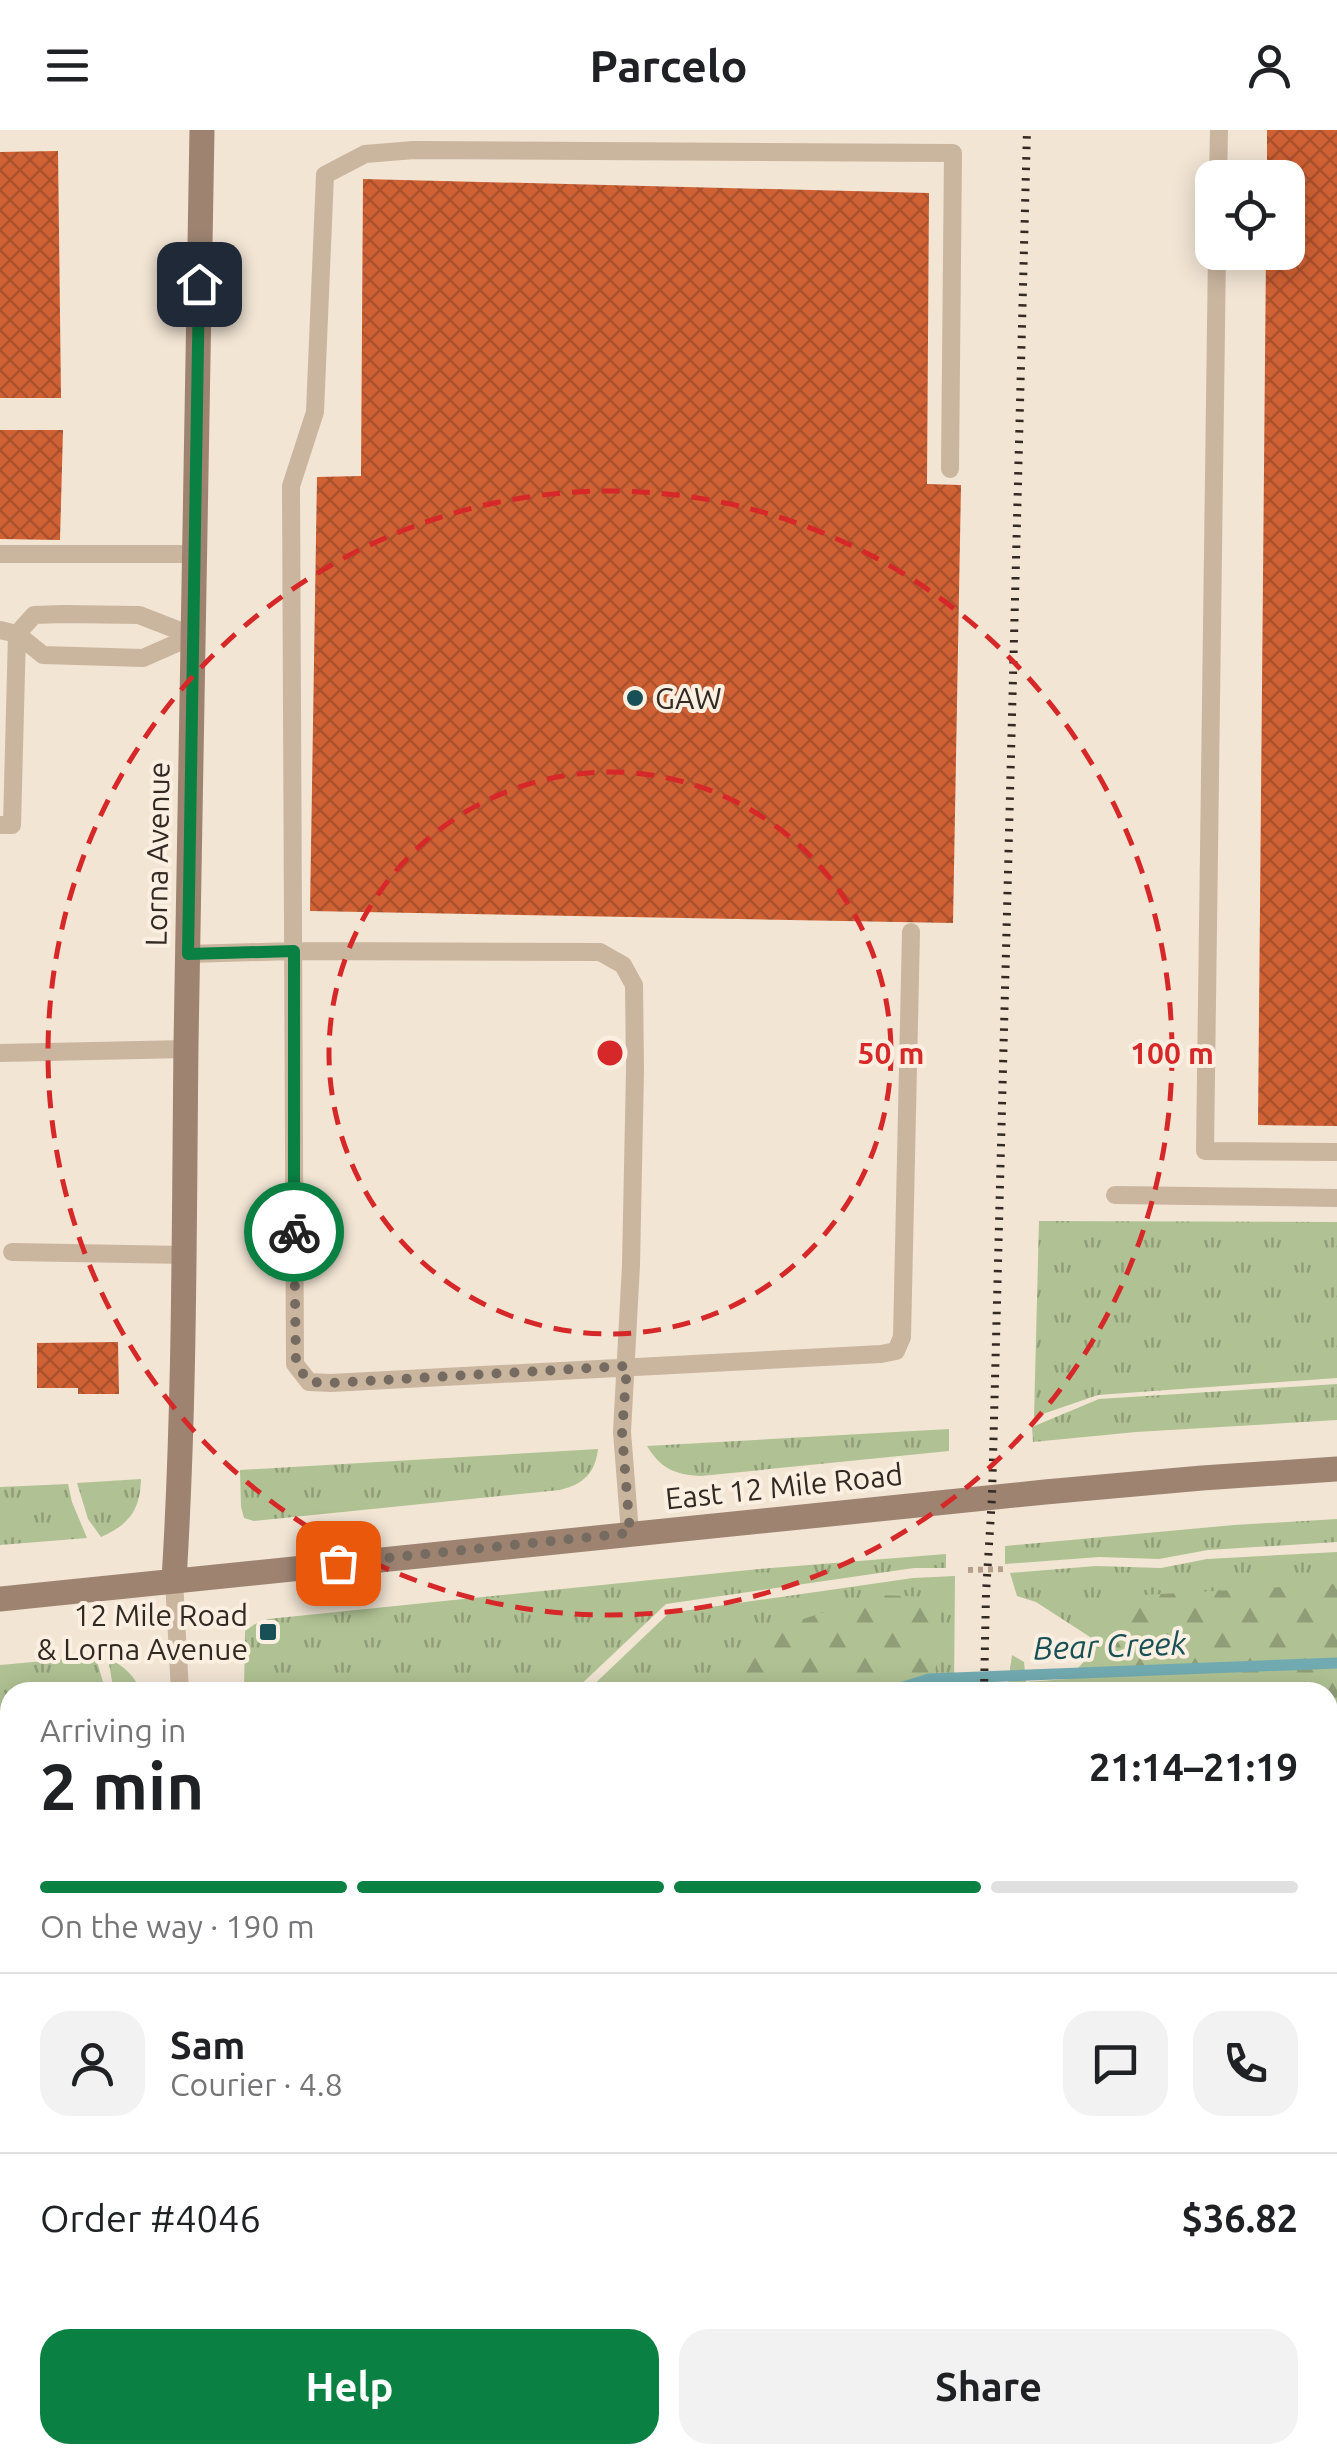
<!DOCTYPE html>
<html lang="en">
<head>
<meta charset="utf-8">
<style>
	body { margin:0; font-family:Ubuntu,sans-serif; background:#f2f2f2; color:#202124; height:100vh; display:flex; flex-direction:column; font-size:38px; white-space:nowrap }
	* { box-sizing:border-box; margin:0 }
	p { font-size:32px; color:#757577 }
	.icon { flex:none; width:55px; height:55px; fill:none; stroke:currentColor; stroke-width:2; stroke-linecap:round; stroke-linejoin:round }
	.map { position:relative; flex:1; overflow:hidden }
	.drawer { position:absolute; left:0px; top:1552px; width:1338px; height:782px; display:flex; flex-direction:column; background:#fff; border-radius:30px 30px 0 0; box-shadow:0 5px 25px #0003 }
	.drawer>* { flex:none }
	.controls { position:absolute; left:1195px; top:30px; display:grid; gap:20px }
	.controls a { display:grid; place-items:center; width:110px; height:110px; border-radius:20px; background:#fff; box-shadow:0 5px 25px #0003; font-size:50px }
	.pin { position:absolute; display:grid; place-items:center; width:85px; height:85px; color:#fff; margin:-42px; border-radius:20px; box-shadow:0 5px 15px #0006 }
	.courier { position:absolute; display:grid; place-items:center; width:100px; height:100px; margin:-50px; border:8px solid #0b8043; border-radius:50%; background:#fff; color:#222; box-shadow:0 2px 12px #0007 }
	.head em { font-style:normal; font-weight:600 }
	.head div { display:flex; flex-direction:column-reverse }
	.head { display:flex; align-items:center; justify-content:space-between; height:170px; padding:0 40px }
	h1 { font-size:65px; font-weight:600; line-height:75px }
	.bar { display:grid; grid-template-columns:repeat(4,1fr); gap:15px 10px; align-content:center; height:120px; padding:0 40px }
	.bar i { height:12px; border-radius:8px; background:#e0e0e0 }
	.bar .on { background:#0b8043 }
	.bar p { grid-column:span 4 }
	.line { display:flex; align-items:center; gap:25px; padding:0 40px; border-top:2px solid #e0e0e0 }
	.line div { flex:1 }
	.round { display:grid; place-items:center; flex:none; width:105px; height:105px; border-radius:30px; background:#f2f2f2 }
	.action { display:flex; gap:20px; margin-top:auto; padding:20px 40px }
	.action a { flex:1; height:115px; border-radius:30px; background:#0b8043; color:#fff; font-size:40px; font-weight:600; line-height:115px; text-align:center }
	.action a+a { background:#f2f2f2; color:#202124 }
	header { display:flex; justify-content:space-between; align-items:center; height:130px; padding:0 40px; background:#fff; font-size:45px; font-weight:600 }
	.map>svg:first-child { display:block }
</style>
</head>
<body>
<header><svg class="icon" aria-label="menu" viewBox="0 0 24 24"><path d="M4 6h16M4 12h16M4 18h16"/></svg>Parcelo<svg class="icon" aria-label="person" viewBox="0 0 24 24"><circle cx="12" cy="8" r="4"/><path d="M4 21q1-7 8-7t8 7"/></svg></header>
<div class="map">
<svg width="1337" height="2334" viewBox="0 0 1337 2334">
	<defs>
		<pattern id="grass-tufts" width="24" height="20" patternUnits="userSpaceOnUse" patternTransform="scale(2.5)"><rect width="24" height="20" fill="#b0c293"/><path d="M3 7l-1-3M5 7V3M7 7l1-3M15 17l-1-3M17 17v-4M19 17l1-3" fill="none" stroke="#909e78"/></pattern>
		<pattern id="forest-firs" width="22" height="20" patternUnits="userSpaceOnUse" patternTransform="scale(2.5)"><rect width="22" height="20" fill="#b0c293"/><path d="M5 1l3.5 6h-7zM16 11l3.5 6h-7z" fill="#909e78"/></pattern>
		<pattern id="wetland-marsh" width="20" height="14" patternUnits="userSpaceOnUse" patternTransform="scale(2.5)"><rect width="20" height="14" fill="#b0c293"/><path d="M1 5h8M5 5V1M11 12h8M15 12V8" fill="none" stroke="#909e78"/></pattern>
		<pattern id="building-cross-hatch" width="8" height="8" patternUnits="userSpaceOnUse" patternTransform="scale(2.5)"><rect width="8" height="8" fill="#d06134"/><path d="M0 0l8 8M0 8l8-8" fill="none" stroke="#a9502c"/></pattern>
	</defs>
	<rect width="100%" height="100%" fill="#f2e5d4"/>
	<path fill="url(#grass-tufts)" d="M1039,1091L1337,1092V1248L1098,1265L1034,1287Z
		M1337,1254V1290L1136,1302L1033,1312L1032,1297L1099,1269Z
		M949,1299V1321L701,1346C675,1345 660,1338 647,1316Z
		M598,1319C595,1343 584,1354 560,1360L254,1391L244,1388L241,1377L240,1340Z
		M141,1349C140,1380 130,1394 101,1407L88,1389L77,1353Z
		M68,1354L72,1372L87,1408L0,1415V1357Z
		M1337,1389V1412L1208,1420L1159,1429L1099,1427L1005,1434V1416L1234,1395Z
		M1337,1422V1777H1328V1562H1007L1012,1525L1024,1532L1026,1552L1068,1549L1090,1525V1507L1036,1472L1017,1466L1010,1443L1096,1436L1161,1438L1207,1429Z
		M946,1424V1438H914L666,1474L573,1562H244L245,1501L255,1494L268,1489L759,1439Z
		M955,1446L954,1562H586L669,1483L913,1448Z
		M77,1528H96L106,1562H10V1595H0V1535Z
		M108,1528C124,1536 135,1546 141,1562H114Z
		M0,1606H10V2085L0,2086Z
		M0,2171H10V2325H112V2334H0Z
		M1328,2250H1337V2314L1328,2318Z
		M998,2325H1182L1187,2334H998Z
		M1245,2325H1313C1292,2334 1265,2334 1245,2325Z"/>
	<path fill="url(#forest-firs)" d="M1337,1454V1657H1328V1562H1100C1129,1528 1104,1509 1089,1474L1143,1465Z
		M878,1465L930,1467L941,1491L933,1562H691L732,1529L797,1491Z
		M0,1618L10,1622V1745L0,1742Z
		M0,1813L10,1816V1872L0,1871Z"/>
	<path fill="url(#wetland-marsh)" d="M0,2197H10V2325H86V2334H0Z"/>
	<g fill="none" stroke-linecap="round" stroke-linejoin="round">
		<path stroke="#71abb1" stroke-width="11" d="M887,1562L929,1549L1337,1533"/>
	</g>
	<path fill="url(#building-cross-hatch)" d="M1267,0H1337V996L1258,995L1266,122H1288V48H1267Z
		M58,21L61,268H0V22Z
		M363,49L929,63L927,354L961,355L953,793L310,781L317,347L361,346Z
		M0,300H63L60,410L0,409Z
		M118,1212L119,1264H78V1258H37V1213Z
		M1328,1778L1337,1779V2223H1328Z"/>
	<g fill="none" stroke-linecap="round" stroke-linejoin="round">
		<path stroke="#b69f8a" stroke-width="6" stroke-dasharray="5 5" stroke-linecap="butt" d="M968,1440L1008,1439
			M1328,2250H1337"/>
		<path stroke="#cab59f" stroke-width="18" d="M1218,48L1219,0
			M1217,122L1205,1021L1337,1022
			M0,424H195
			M63,484L139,485L193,506L143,528L43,525L17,504L34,485Z
			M0,500L17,504L12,695H0
			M911,802L902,1207L896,1221L881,1224L331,1253L309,1252L295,1234L291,356L315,282L325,45L365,24L414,20L953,23L950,339
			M188,824L294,821L600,822L623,835L634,855L635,940L631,1135L622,1302L630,1403
			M0,923L186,919
			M1115,1065L1337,1068
			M12,1122L186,1125
			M174,1450L180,1562
			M0,2137L10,2138
			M204,2325V2334
			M1215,2325L1223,2334"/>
		<path stroke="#9e8371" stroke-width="25" d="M174,1450C185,1271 184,1093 186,914C191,609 197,305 202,0
			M0,1469L1045,1362L1202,1348L1337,1339"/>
		<path stroke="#332923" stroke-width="8" stroke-dasharray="2.5 8" stroke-linecap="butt" d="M984,1562L986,1463L992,1367L1027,0
			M982,2325V2334"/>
	</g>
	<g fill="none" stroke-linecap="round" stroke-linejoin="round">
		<path stroke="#766b61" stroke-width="10" stroke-dasharray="0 18" d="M294,1102L296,1234L309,1252L331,1253L627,1236L622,1302L630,1403L338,1433"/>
		<path stroke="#0b8043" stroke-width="12" d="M199,154L188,824L294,821V1102"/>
	</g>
	<g fill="none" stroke="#d62828" stroke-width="5" stroke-dasharray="18 12">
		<circle cx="610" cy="923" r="281"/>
		<circle cx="610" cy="923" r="562"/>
	</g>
	<g fill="#175057" stroke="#faefe0" stroke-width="4">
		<circle cx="635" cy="568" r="10"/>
		<rect x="258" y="1492" width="20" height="20" rx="5"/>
	</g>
	<g text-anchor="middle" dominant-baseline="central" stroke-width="8" stroke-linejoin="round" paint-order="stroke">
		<g font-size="30" fill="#332923" stroke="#faefe0" text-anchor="start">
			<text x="655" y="568">GAW</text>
			<text x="248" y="1485" text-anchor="end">12 Mile Road<tspan x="248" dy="34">&amp; Lorna Avenue</tspan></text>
		</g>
		<g font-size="30" fill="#332923" stroke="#faefe0">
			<text transform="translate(157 724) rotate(-89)">Lorna Avenue</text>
			<text transform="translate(784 1356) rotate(-6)">East 12 Mile Road</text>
		</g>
		<g font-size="32" font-style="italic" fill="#175057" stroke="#faefe0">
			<text transform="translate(1110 1515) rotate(-2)">Bear Creek</text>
		</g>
	</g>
	<circle cx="610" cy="923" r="15" fill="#d62828" stroke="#faefe0" stroke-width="5"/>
	<g font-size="30" text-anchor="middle" font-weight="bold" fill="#d62828" stroke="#faefe0" stroke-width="8" stroke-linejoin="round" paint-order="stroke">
		<text x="891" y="934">50 m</text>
		<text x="1172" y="934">100 m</text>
	</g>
</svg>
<div class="controls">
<a><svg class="icon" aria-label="locate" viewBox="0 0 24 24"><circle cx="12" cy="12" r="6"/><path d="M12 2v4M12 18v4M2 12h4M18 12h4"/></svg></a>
</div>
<div class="pin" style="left:338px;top:1433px;background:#ea580c"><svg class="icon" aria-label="bag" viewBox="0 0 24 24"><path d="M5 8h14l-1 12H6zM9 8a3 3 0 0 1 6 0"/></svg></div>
<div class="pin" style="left:199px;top:154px;background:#1f2937"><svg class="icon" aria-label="home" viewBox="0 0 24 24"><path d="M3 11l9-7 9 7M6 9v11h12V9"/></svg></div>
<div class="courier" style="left:294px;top:1102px"><svg class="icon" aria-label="bike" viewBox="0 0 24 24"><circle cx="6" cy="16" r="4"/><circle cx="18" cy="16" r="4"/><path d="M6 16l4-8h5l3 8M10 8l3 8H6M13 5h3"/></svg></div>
<section class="drawer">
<div class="head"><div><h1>2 min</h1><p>Arriving in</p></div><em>21:14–21:19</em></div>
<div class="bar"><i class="on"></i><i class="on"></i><i class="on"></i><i></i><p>On the way · 190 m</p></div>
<div class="line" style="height:180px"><a class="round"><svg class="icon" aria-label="person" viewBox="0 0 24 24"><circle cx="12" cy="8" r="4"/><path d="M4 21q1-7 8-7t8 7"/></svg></a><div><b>Sam</b><p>Courier · 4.8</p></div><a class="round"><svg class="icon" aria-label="chat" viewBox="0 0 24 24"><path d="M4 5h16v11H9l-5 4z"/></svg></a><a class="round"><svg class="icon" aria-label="phone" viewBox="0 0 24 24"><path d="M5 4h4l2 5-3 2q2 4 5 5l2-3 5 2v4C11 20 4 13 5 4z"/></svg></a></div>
<div class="line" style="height:130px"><div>Order #4046</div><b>$36.82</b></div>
<div class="action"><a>Help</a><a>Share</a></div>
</section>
</div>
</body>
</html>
